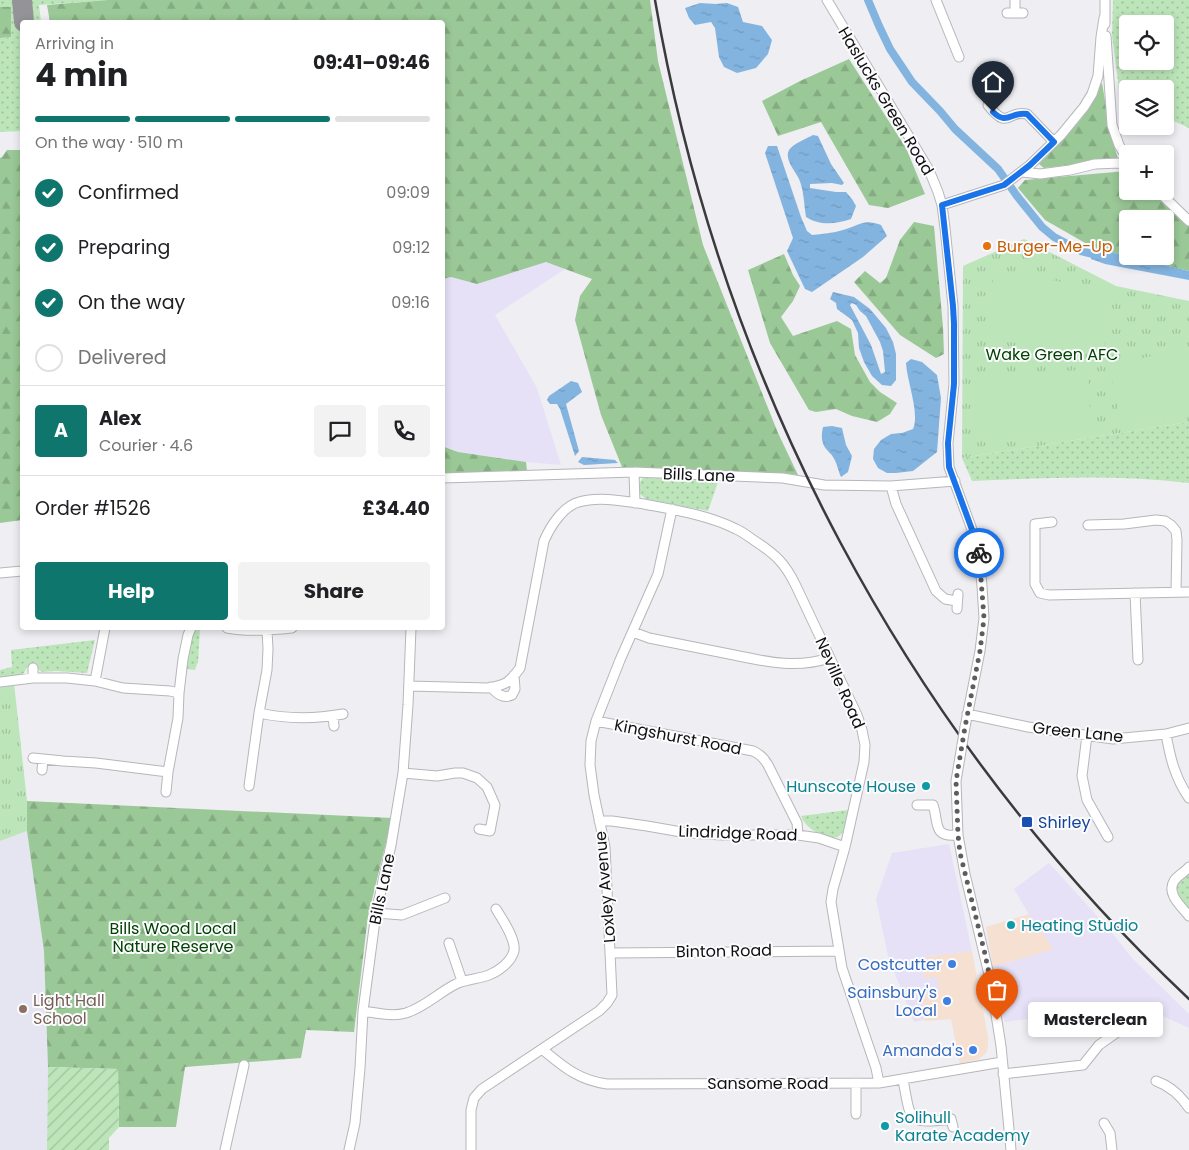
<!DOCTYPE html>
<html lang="en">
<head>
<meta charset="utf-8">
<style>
	body { margin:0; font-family:Poppins,sans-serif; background:#f2f2f2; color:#202124; height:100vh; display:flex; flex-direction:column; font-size:19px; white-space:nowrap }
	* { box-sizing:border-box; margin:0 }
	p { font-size:16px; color:#757577 }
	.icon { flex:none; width:28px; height:28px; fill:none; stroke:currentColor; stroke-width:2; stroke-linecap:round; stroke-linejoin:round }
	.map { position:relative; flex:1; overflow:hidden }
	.sheet { position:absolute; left:20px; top:20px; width:425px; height:610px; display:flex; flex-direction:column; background:#fff; border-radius:5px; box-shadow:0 2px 8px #0003 }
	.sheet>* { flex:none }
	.tools { position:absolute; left:1119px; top:15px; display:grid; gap:10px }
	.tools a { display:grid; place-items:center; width:55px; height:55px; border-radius:5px; background:#fff; box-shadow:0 2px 8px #0003; font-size:25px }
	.pin { position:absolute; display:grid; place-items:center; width:42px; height:42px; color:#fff; margin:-51px -21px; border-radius:50% 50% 50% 0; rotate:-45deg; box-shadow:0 0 5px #0007 }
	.pin .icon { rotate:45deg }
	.courier { position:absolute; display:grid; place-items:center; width:50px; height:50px; margin:-25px; border:4px solid #1a73e8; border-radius:50%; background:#fff; color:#222; box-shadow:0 1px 6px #0007 }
	.bubble { position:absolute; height:35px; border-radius:5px; background:#fff; box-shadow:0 2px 8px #0003; font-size:16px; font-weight:700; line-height:35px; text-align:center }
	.head em { font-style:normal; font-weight:700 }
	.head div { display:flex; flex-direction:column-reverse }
	.head { display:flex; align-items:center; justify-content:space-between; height:85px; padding:0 15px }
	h1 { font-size:32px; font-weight:700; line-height:38px }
	.bar { display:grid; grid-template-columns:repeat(4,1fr); gap:8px 5px; align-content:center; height:60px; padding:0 15px }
	.bar i { height:6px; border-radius:4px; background:#e0e0e0 }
	.bar .active { background:#0f766e }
	.bar p { grid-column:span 4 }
	.line { display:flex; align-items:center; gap:12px; padding:0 15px; border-top:1px solid #e0e0e0 }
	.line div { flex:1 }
	.round { display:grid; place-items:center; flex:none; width:52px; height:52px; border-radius:5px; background:#f2f2f2 }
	ol { padding:0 15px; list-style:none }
	li { display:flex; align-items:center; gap:15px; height:55px }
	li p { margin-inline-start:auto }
	li .icon { padding:5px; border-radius:50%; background:#0f766e; color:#fff; stroke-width:4 }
	li:last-child { color:#757577 }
	li i { width:28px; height:28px; border:2px solid #e0e0e0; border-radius:50% }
	.primary-button { display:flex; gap:10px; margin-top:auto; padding:10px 15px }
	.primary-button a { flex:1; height:58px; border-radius:5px; background:#0f766e; color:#fff; font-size:20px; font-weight:700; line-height:58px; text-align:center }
	.primary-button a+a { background:#f2f2f2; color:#202124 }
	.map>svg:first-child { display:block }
</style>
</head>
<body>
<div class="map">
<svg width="1189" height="1150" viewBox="0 0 1189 1150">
	<defs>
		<pattern id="grass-dots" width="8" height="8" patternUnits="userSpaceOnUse" patternTransform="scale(1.25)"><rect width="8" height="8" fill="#bce5b9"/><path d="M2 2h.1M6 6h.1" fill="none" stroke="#a0c39e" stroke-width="1.8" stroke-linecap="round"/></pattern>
		<pattern id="forest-firs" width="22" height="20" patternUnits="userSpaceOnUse" patternTransform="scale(1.25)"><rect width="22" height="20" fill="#9bc897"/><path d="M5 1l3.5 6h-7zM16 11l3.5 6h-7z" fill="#84ab81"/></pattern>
		<pattern id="park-tufts" width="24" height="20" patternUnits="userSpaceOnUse" patternTransform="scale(1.25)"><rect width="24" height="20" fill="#bce5b9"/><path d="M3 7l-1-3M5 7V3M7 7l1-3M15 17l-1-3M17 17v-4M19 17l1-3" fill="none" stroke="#a0c39e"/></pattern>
		<pattern id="garden-furrows" width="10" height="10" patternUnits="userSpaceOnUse" patternTransform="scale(1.25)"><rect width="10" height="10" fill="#bce5b9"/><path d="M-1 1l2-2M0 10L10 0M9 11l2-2" fill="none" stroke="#a0c39e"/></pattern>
		<pattern id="water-ripples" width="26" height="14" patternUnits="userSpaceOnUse" patternTransform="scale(1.25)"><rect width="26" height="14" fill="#83b4e0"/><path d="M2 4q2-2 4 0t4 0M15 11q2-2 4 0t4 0" fill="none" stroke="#709abf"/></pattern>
	</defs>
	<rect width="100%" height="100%" fill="#eeeef3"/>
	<path fill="#f5e0d2" d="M1029,914L1054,949L993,967L986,927Z
		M972,951L988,1037V1046L986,1053L979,1059L960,1064L951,1019L927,1021L924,1020L921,994L939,990L924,978L922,958L930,956Z"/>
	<path fill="#e7e1f7" d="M546,262L565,269L495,315L537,388L561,465L526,462L458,452L443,445L442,279L451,277L477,284Z
		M949,844L972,951L930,956L922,958L924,978L937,977L939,990L921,994L924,1020L914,1022L888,956L876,899L892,853Z
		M1049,863L1109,929L1132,958L1189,1014V1028L1132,1002L1083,1012L1005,1022L993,967L1054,949L1034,923L1014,889Z"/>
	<path fill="#e5e5f2" d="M27,831L44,950L48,1067L47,1150H0V841Z"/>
	<path fill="url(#grass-dots)" fill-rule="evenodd" d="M0,0H108L39,5L41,22H22V131L0,132V38L11,37V7H0Z
		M1113,0H1189V128L1165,117V89H1128L1127,100L1120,96L1112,36ZM1128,24H1165V61H1128Z
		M1189,422V483C1117,474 1044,478 972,481L962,458Z
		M643,478L719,479L708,511L646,499L640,494V482Z
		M200,628L198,663L197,664L195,670L186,669C188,655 187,634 200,628Z
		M95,640L87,673L56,671L42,672L39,670L37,664L27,667L24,673L18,676L0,678V670L12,667L11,650Z
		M848,810C847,815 845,828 842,833C836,843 817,834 810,828C806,825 803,821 801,816Z
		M1189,868V916L1174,897V881Z"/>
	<path fill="url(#forest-firs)" fill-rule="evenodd" d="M108,0H650L658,61L703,245L778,433L798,475L781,473L699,471L622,467L601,415L575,320L580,296L592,279L546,262L477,284L451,277L443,279L442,22H50L47,5Z
		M0,7H11V37L0,38Z
		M849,59L906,148L925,194L888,208L869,205L821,122L778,136L762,101L800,81Z
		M1102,83L1111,135L1118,159L1044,168L1039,164C1057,145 1078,127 1091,104C1096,96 1095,91 1102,83Z
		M7,150H22V520L0,523V158L2,157Z
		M1126,171L1127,172L1128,191H1150L1176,214L1189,226V271L1094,248L1045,220L1018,188L1025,180ZM1128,219H1165V256H1128Z
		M914,222L934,226L943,327L944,354L936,358L900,335L854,282L865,271L880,283L886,278L900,240Z
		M784,254L793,275L800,286L793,301L781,317L793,336L837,321L851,329L855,355L870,382L880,392L897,403L890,414L877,422L852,416L836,409L816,412L809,410L770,343L748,270Z
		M442,446L458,452L526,462L527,471L443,474Z
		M27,801L392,818L368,916L354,1032L306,1030L301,1058L185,1067L176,1127H119L118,1069L48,1067L44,951L27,831Z"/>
	<path fill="url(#park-tufts)" d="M1024,239L1116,286L1189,301V422L962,458L963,266Z
		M14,683L27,801V831L0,841V686Z"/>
	<path fill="url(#garden-furrows)" d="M48,1067L118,1069L119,1127L109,1138V1150H47Z"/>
	<path fill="#bce5b9" d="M994,272L1113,289L1103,356L984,338Z
		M1189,348V416L1122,430L1109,365Z
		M1088,370L1091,434L978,438L975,374Z"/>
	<path fill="url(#water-ripples)" fill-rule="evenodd" d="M700,3L716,4L727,3L738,7L743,22L762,26L772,40L768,54L756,68L737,73L724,67L719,57L715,28L711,22L695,25L689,18L685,8Z
		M813,135L818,136L831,164L844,183L842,185L832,183L810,184V188L836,192H846L852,199L856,206L851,219C836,224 820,226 806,217C804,205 804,190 799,179C795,171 784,159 789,150C794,143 806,139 813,135Z
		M768,146H777L801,217L807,231L812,235C822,234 833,233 843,230C859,226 863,218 881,225L887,236L863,257L812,292L805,289L787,251L793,238L765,153Z
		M1094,248L1189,271V280L1105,264L1091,259Z
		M833,292L854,297L870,309L886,328L893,342L896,354V380L891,386L882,385L872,376L864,362L859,348L858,333L852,320L837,309L836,303L830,299ZM852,303L856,305L860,311L866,316L880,342L883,351L885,372L881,374L871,345L850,305Z
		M911,359L922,362L937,375L941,398L937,452L913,471L896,473H887L878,468L873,459L874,449L881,440L891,434L902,433L913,429C920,413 907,382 906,363Z
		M571,381L578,383L582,392L566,404L579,451L575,456L560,409L557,404H550L547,400L549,396Z
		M832,426L842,428L846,445L852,456L848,472L841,477C838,470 837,463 833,457C830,452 832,456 828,451C821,444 821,436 823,427Z
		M582,457L615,460L618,463L584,465L578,462Z"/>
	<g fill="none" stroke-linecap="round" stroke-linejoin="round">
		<path stroke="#83b4e0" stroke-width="8" d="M868,0L879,26L890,49L912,82L940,111L955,129L998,169L1017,196L1042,227L1054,237L1081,251L1101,256"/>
		<path stroke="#949498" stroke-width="20" d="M22,0L24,22"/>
		<defs>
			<path id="minor" d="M827,0L929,170L938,192L942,205L945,228L953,306L954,384L948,443L949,467L978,546L982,586L984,618L980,651L965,727
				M936,0L959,57
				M1015,0V13
				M1105,0V24
				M1007,13H1023
				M1106,36L1112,125L1119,145L1128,160
				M988,105C1009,132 1007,109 1027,114L1054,142
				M1022,172L1040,174L1070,170L1095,164L1120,163L1128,164
				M1158,191L1189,221
				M942,205L1004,185L1030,165L1061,135L1084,107L1092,94L1098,76L1101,37L1104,18
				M634,472L635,503
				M442,478L634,472L783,478L824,485L891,486L955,481
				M891,486L896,504L936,591L945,599L957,601
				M1052,522L1035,524V584L1040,593L1049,595L1189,592
				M1088,525L1124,524L1156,520L1165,521L1171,525L1176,531L1177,540L1176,592
				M0,573L22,571
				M1135,593L1138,660
				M957,609L958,594
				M227,628C248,632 271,630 292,628
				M633,632L649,638C674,643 699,648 724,653C760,660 793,670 829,658
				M33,668V678
				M95,681L105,628
				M0,682L33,678H67L95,681L123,688L170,691L179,693
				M409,686L488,688C506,685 509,683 520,668L544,541C550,527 563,506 579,502C598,496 624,501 644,504C675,510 708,515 736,529C743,532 749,537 755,541C776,555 785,563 796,586L857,715L862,730L865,745L864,762L845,847L833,889L831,902L842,968L876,1068L879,1083
				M491,687C497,694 503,699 512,695L515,689L514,675
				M259,713C286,719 315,719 343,714
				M967,714L1028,727L1113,739L1166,734L1189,728
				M333,716L334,726
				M596,721L753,751C760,754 764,758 768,765L797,823L798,835
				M1166,734C1170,757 1175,778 1189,798
				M1087,735L1082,776L1087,800L1108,837
				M962,745L956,781L958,835L965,874L991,983L1001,1046L1011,1150
				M33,758L63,761L96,763L168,772L178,718L179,693L183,659L188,635L191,628
				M42,770L43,759
				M403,773L437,776L455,773H463L477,778L487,787L495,805L490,831L479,829
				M249,786L259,713L267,670L268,649L267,630
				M166,792L168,772
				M917,805H933C939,822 932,838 958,835
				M599,821H612L647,826L687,833L722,835H798L819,838L845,847
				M1189,867C1185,872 1177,876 1174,881C1166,894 1182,907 1189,916
				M376,913L402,915L445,898
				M449,943L462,981
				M610,953L839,951
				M363,1011C377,1013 392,1017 406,1013C425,1007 438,993 456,984C466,979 479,979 489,975C499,971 511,962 514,951C516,939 502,919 496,909
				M542,1049C564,1067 578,1080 607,1084L879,1083L1002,1062
				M1003,1074L1083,1065L1099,1045L1116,1033
				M903,1080C911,1120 906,1125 951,1119L953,1127
				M1156,1081C1170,1086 1181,1096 1189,1108
				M856,1114V1083
				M1104,1123L1110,1133L1112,1150
				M225,1150L244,1065
				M349,1150L355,1123L360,1068L363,1011L376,913L391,845L403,773L408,705L411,628
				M471,1150V1110L474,1098L482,1089L599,1011L607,1003L612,995L605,847L594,795L590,765L591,741L596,721L620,660L658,574L672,509"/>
		</defs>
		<use href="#minor" stroke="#b6b6bb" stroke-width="11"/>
		<use href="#minor" stroke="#fff" stroke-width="9"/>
		<path stroke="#3b3b3d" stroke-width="2.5" d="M655,0C721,383 906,732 1189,999"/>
		<defs>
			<path id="minor-bridge" d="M962,745L965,727"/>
		</defs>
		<use href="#minor-bridge" stroke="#b6b6bb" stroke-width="11" stroke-linecap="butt"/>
		<use href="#minor-bridge" stroke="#fff" stroke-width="9"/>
	</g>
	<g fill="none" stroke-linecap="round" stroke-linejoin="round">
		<path stroke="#5d5d5f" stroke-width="5" stroke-dasharray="0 9" d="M979,553L984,618L980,651L965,727L956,781L958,835L960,853L985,954L991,983L997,1020"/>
		<path stroke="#1a73e8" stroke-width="6" d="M979,553L978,546L949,467L948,443L954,384V324L953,306L942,205L1004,185L1030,165L1054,142L1027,114C1012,111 1007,126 993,112"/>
	</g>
	<circle fill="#e8710a" stroke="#fcfcff" stroke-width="2" cx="987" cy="246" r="5"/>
	<g fill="#0f9aa8" stroke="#fcfcff" stroke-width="2">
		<circle cx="926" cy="786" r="5"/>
		<circle cx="1011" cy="925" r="5"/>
		<circle cx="885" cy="1126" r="5"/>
	</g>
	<rect fill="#1a4fb4" stroke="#fcfcff" stroke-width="2" x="1021" y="816" width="12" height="12" rx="2.5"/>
	<g fill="#3f7fe0" stroke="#fcfcff" stroke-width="2">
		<circle cx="952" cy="964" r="5"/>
		<circle cx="947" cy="1001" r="5"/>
		<circle cx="973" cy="1050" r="5"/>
	</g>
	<circle fill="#8d6e63" stroke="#fcfcff" stroke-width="2" cx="23" cy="1009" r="5"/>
	<g text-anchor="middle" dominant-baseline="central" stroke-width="4" stroke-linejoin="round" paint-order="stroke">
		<g font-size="16" fill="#0f0f10" stroke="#fcfcff">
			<text transform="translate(886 101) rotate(59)">Haslucks Green Road</text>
			<text transform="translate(699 475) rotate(2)">Bills Lane</text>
			<text transform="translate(840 683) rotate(66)">Neville Road</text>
			<text transform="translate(1078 732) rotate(6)">Green Lane</text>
			<text transform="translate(678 737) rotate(11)">Kingshurst Road</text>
			<text transform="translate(738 833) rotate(2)">Lindridge Road</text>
			<text transform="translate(605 887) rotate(-95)">Loxley Avenue</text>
			<text transform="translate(382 889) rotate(-78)">Bills Lane</text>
			<text transform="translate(724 951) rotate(-1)">Binton Road</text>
			<text x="768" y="1083">Sansome Road</text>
		</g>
		<g font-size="16" fill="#c56008" stroke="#fcfcff" text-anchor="start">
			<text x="997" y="246">Burger-Me-Up</text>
		</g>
		<g font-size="16" fill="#004301" stroke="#fcfcff">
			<text x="1052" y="354">Wake Green AFC</text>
			<text x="173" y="928">Bills Wood Local<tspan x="173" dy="18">Nature Reserve</tspan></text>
		</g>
		<g font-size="16" fill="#0d838f" stroke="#fcfcff" text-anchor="start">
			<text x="916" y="786" text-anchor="end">Hunscote House</text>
			<text x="1021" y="925">Heating Studio</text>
			<text x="895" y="1117">Solihull<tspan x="895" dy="18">Karate Academy</tspan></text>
		</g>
		<g font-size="16" fill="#164399" stroke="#fcfcff" text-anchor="start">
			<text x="1038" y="822">Shirley</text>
		</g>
		<g font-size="16" fill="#366cbe" stroke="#fcfcff" text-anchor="end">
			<text x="942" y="964">Costcutter</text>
			<text x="937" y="992">Sainsbury's<tspan x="937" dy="18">Local</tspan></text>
			<text x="963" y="1050">Amanda's</text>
		</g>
		<g font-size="16" fill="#785e54" stroke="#fcfcff" text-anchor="start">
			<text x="33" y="1000">Light Hall<tspan x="33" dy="18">School</tspan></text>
		</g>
	</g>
</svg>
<div class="tools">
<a><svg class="icon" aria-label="locate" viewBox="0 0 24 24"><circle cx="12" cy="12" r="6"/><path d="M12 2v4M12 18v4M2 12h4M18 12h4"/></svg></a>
<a><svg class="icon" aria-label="layers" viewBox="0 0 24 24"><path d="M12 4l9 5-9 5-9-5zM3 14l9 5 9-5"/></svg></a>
<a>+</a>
<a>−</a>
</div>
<div class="pin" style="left:997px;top:1020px;background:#ea580c"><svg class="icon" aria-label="bag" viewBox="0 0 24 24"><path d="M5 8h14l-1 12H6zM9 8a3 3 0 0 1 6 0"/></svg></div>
<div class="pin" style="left:993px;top:112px;background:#1f2937"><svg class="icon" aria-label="home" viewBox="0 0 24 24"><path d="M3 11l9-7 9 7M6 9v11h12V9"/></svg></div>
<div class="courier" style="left:979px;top:553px"><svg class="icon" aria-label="bike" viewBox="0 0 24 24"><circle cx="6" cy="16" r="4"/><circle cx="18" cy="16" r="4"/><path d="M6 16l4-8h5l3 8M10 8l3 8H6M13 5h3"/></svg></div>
<div class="bubble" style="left:1028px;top:1002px;width:135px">Masterclean</div>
<section class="sheet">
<div class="head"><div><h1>4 min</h1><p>Arriving in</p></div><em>09:41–09:46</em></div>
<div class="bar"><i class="active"></i><i class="active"></i><i class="active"></i><i></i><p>On the way · 510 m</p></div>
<ol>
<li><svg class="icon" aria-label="check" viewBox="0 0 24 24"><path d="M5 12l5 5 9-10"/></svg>Confirmed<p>09:09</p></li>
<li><svg class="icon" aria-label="check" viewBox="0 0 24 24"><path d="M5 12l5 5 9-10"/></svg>Preparing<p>09:12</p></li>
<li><svg class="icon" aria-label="check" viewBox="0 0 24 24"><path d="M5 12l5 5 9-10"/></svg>On the way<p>09:16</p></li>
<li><i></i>Delivered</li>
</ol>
<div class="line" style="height:90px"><b class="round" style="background:#0f766e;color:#fff">A</b><div><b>Alex</b><p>Courier · 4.6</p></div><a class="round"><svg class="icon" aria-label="chat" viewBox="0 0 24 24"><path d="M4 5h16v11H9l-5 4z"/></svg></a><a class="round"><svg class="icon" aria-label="phone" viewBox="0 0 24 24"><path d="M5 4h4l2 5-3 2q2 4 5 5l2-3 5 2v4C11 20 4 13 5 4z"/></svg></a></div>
<div class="line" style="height:65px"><div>Order #1526</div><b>£34.40</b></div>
<div class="primary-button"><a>Help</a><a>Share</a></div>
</section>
</div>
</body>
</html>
